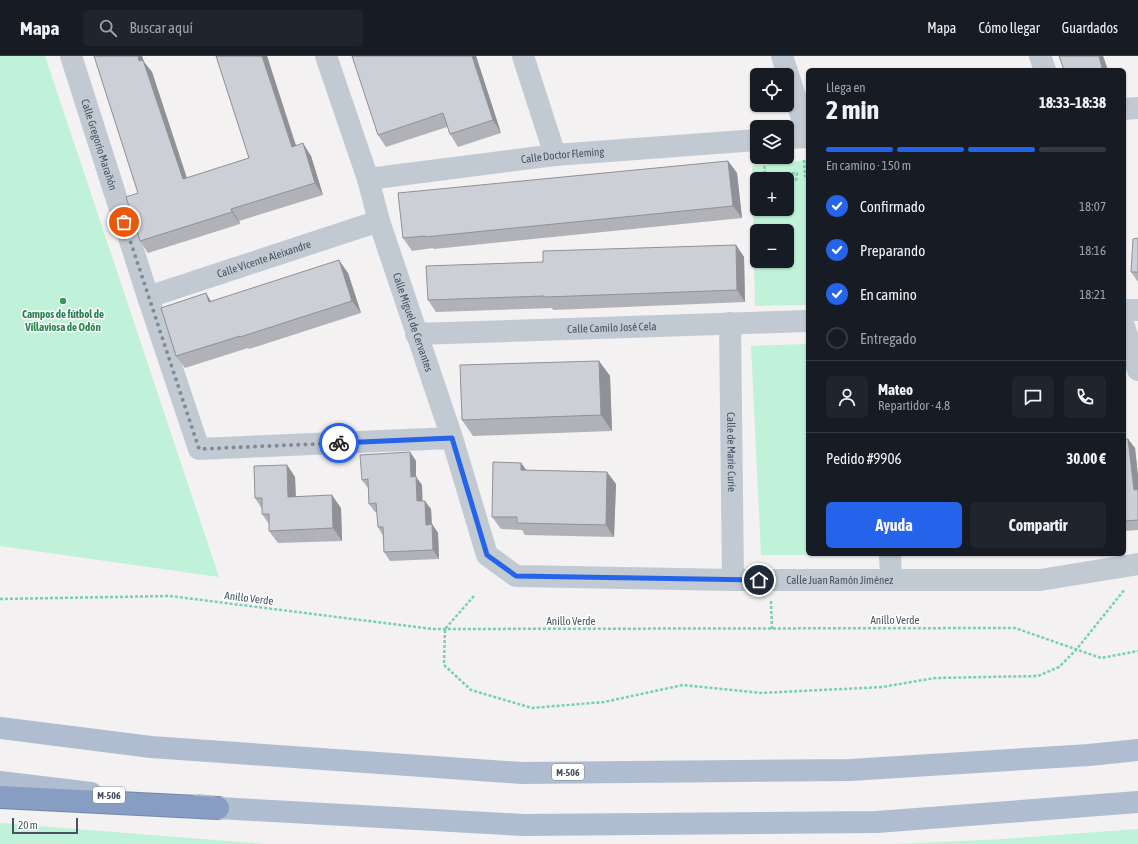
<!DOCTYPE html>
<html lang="es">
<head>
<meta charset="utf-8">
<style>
	body { margin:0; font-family:"Asap Condensed",sans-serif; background:#20242c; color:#f1f3f6; height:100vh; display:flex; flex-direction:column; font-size:15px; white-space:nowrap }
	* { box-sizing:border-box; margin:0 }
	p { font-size:13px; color:#9ea1a6 }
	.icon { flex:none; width:22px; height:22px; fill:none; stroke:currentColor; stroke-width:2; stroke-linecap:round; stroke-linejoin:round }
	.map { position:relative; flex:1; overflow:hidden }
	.drawer { position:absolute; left:806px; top:12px; width:320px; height:488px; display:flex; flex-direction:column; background:#171b24; border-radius:6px; box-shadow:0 1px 3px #0004 }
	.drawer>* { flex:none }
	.tools { position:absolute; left:750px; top:12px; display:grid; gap:8px }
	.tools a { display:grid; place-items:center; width:44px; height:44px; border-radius:6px; background:#171b24; box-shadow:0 1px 3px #0004; font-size:20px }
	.scale { position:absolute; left:12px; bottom:10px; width:66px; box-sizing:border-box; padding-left:4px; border:2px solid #485260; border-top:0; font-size:11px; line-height:14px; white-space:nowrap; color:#485260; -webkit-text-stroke:3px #fff; paint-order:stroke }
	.pin { position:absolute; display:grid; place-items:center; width:34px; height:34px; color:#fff; margin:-17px; border:2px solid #fff; border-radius:50%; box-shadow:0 1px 4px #0007 }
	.courier { position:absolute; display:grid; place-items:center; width:40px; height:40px; margin:-20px; border:3px solid #2563eb; border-radius:50%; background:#fff; color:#222; box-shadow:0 1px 5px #0007 }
	.head em { font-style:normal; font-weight:700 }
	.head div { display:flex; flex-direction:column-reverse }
	.head { display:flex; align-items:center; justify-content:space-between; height:68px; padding:0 20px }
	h1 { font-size:26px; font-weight:700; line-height:30px }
	.bar { display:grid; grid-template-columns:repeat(4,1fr); gap:6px 4px; align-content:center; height:48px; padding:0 20px }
	.bar i { height:5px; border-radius:3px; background:#363941 }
	.bar .current { background:#2563eb }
	.bar p { grid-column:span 4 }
	.line { display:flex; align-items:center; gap:10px; padding:0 20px; border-top:1px solid #363941 }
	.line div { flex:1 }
	.round { display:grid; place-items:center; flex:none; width:42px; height:42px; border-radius:6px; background:#20242c }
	ol { padding:0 20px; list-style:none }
	li { display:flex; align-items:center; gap:12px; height:44px }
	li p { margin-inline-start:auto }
	li .icon { padding:4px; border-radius:50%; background:#2563eb; color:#fff; stroke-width:4 }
	li:last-child { color:#9ea1a6 }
	li i { width:22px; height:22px; border:2px solid #363941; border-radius:50% }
	.primary-button { display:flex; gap:8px; margin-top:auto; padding:8px 20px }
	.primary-button a { flex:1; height:46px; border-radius:6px; background:#2563eb; color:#fff; font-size:16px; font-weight:700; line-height:46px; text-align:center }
	.primary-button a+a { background:#20242c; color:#f1f3f6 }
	header { display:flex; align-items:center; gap:24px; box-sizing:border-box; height:56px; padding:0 20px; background:#171b24; border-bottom:1px solid #363941 }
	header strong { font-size:19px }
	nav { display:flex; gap:22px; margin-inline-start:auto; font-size:14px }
	.search { width:280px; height:36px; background:#20242c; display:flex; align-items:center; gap:10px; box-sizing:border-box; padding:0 14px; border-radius:6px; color:#9ea1a6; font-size:15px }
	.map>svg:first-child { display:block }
</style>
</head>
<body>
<header>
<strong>Mapa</strong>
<div class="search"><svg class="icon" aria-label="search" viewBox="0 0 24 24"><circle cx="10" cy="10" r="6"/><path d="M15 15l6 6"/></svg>Buscar aquí</div>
<nav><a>Mapa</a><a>Cómo llegar</a><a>Guardados</a></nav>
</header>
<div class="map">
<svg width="1138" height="788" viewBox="0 0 1138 788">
	<rect width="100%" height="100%" fill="#f3f1f1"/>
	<path fill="#bff2d8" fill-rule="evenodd" d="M0,0H45L219,521L0,490Z
		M808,104V249L755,250L752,110ZM757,123H787V153H757ZM757,175H787V205H757Z
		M808,288V498L874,499H761L751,290Z
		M0,767L265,788H0Z
		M1138,773V788H894L1004,783Z"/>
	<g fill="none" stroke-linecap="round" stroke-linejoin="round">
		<defs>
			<path id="highway" d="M0,741L218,752"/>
		</defs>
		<use href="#highway" stroke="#7288ad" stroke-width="24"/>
		<path stroke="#75d2ae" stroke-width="2.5" stroke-dasharray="3 2" stroke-linecap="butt" d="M804,104L805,121
			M764,105L765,118L797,117L796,126
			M474,540L445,573L444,609L471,634L532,652L604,646L683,629L761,637L882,631L935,622L1038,620L1059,611L1076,594L1125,533
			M0,543L170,540L432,573L1015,572L1101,602L1138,595
			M771,545L772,573"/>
		<g stroke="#c1cad3" stroke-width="22">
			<path id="s1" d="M71,0L148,241L199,393L452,382"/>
			<path id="s2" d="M326,0L368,123L379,165L452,382L487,499L516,520L733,524H1040L1138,508"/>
			<path d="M523,0L555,99"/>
			<path d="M782,0L808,80"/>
			<path d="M1040,0L1045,14"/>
			<path d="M1124,53L1138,52"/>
			<path d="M787,82L808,81"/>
			<path id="s3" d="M368,123L555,99L757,84"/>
			<path id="s4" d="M148,241L379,165"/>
			<path d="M1124,254H1138"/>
			<path id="s5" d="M730,267L733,524"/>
			<path d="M1124,270L1138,314"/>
			<path id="s6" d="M416,278L808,265"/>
			<path d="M890,498L891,524"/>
		</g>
		<path stroke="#b0bdd1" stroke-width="22" d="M0,672L151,691L522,717L850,714L1089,699L1138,694
			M0,726L91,737
			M199,749L218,752L524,769L877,766L1138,746"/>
		<use href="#highway" stroke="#879dc1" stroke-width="22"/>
	</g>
	<path fill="#b0b2b8" d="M94,0H142L144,6L152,16L187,122L249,102L216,0H267L296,89L311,100L323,139L239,165L240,168L148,197L140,185L138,137Z
		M476,0L501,77L458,91L450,78L447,71L386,91L378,79Z
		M1103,0L1108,14H1064Z
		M728,105L737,117L742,162L434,193L433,192L412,195L403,182Z
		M1138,182V226L1131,216Z
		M736,189L744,201L745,246L553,254L552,252L436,256L428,244L543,206Z
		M348,217L361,257L249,293L248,292L185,312L176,300L211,245Z
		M599,305L610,320L612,375L473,380L462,364Z
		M1124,383H1128L1135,392L1138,420V474L1124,475Z
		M410,396L416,405V421L422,429V445L431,453L432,468L438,477L439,503L390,505L384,496L383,480L378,471L377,456H375L369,448L368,432L362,424Z
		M521,407L526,414L607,416L616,428L614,481L525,479L522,474L501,473L492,461Z
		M287,409L295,421L296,441L341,452L342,485L278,487L269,475V468L262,458V453L255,442Z"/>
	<path fill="#909196" d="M138,0H142L144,6L152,16L191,135L183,123Z
		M262,0H267L300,103L292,91Z
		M472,0H476L501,77L493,64Z
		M1099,0H1103L1108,14H1104L1102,12Z
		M303,87L311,100L323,139L315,127Z
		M728,105L737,117L742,162L733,150Z
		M231,153L239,165L240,168L232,156Z
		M736,189L744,201L745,246L737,234Z
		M339,204L348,217L361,257L352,245Z
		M206,237L214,250L209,246Z
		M599,305L610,320L612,375L601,359Z
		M1128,383L1135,392L1138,420V439L1134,434Z
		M410,396L416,405V421L422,429L423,454L417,445L411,421Z
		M521,407L530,419L521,414Z
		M287,409L295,421L296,453L288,441Z
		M607,416L616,428L614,481L606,469Z
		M332,439L341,452L342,485L333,472Z
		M425,445L431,453L432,477L426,469Z
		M432,468L438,477L439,503L433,494Z"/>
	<path fill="#cdcfd6" stroke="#909196" d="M94,0H138L139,5L143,4L183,123L249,102L216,0H262L292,91L303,87L315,127L231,153L232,156L140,185L126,141L138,137Z
		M352,0H472L493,64L450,78L443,57L378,79Z
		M1059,0H1099L1102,12L1096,14H1064Z
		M728,105L733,150L425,181V180L403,182L398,137Z
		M1138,182V216H1131L1133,183Z
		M736,189L737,234L545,241L544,240L428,244L426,210L543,206V195Z
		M339,204L352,245L240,281V280L176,300L161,252L206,237L209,246Z
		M599,305L601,359L462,364L460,309Z
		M1124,383H1128L1134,434L1138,433V464L1124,465Z
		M410,396L411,421L416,420L417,445H425L426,469L432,468L433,494L384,496L383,471H378L376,447L369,448L368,423L362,424L360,399Z
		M493,406L521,407V414L607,416L606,469L517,467V461H492Z
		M287,409L288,441L332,439L333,472L269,475V458H262V442H255L254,410Z"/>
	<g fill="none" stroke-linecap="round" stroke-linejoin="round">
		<path stroke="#848a93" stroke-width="4" stroke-dasharray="0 7.2" d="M124,166L199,393L339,387"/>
		<path stroke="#2563eb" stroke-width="5" d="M339,387L452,382L487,499L516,520L759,524"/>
	</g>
	<circle fill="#2e9e5b" stroke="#fff" stroke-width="1.5" cx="63" cy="245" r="4"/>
	<g text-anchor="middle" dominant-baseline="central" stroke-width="3" stroke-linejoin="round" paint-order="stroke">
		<g fill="#fff" stroke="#7f8690" stroke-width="1">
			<rect x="552" y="708" width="32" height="16" rx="3"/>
			<rect x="93" y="731" width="32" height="16" rx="3"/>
		</g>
		<g font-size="10" font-weight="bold" fill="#485260">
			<text x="568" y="716">M-506</text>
			<text x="109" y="739">M-506</text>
		</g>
		<g font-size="11" fill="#485260" stroke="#fff">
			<text stroke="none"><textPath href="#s1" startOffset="93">Calle Gregorio Marañón</textPath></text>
			<text stroke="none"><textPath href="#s3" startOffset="196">Calle Doctor Fleming</textPath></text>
			<text stroke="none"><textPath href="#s4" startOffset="122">Calle Vicente Aleixandre</textPath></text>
			<text stroke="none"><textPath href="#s2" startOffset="280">Calle Miguel de Cervantes</textPath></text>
			<text stroke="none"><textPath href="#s6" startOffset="196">Calle Camilo José Cela</textPath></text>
			<text stroke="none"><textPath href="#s5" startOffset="129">Calle de Marie Curie</textPath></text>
			<text stroke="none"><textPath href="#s2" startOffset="884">Calle Juan Ramón Jiménez</textPath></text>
			<text transform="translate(249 542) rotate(7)">Anillo Verde</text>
			<text x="895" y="564">Anillo Verde</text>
			<text x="571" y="565">Anillo Verde</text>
		</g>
		<g font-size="11" font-weight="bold" fill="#27864d" stroke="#fff">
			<text x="63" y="258">Campos de fútbol de<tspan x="63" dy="13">Villaviosa de Odón</tspan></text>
		</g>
	</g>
</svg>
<div class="tools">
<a><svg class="icon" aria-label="locate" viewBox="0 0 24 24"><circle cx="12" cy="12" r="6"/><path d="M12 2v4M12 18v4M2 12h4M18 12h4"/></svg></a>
<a><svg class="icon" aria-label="layers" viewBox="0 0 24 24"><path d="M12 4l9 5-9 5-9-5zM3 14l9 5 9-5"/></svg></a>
<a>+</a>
<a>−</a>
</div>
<div class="scale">20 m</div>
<div class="pin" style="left:124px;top:166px;background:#ea580c"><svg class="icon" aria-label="bag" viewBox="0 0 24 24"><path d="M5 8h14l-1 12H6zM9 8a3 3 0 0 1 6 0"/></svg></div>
<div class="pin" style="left:759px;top:524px;background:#1f2937"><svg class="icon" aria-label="home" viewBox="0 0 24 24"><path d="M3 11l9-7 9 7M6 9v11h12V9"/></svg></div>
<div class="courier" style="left:339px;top:387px"><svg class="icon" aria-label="bike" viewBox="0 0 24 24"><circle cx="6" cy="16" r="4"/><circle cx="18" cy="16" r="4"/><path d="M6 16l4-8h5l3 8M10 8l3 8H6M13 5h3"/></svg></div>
<section class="drawer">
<div class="head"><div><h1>2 min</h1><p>Llega en</p></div><em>18:33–18:38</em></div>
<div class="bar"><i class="current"></i><i class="current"></i><i class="current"></i><i></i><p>En camino · 150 m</p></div>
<ol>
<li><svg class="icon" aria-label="check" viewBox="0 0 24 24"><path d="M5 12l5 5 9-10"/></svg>Confirmado<p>18:07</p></li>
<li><svg class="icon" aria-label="check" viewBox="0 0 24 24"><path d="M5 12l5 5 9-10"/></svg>Preparando<p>18:16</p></li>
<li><svg class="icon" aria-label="check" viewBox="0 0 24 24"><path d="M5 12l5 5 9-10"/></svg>En camino<p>18:21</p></li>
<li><i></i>Entregado</li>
</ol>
<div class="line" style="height:72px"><a class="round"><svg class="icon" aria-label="person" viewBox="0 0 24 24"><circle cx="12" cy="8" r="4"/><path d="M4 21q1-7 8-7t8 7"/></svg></a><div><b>Mateo</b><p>Repartidor · 4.8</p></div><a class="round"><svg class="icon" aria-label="chat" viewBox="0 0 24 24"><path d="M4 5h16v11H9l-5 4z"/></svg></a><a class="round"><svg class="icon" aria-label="phone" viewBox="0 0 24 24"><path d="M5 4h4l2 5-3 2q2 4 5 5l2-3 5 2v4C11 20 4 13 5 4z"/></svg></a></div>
<div class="line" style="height:52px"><div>Pedido #9906</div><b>30.00 €</b></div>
<div class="primary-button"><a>Ayuda</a><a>Compartir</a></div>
</section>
</div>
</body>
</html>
